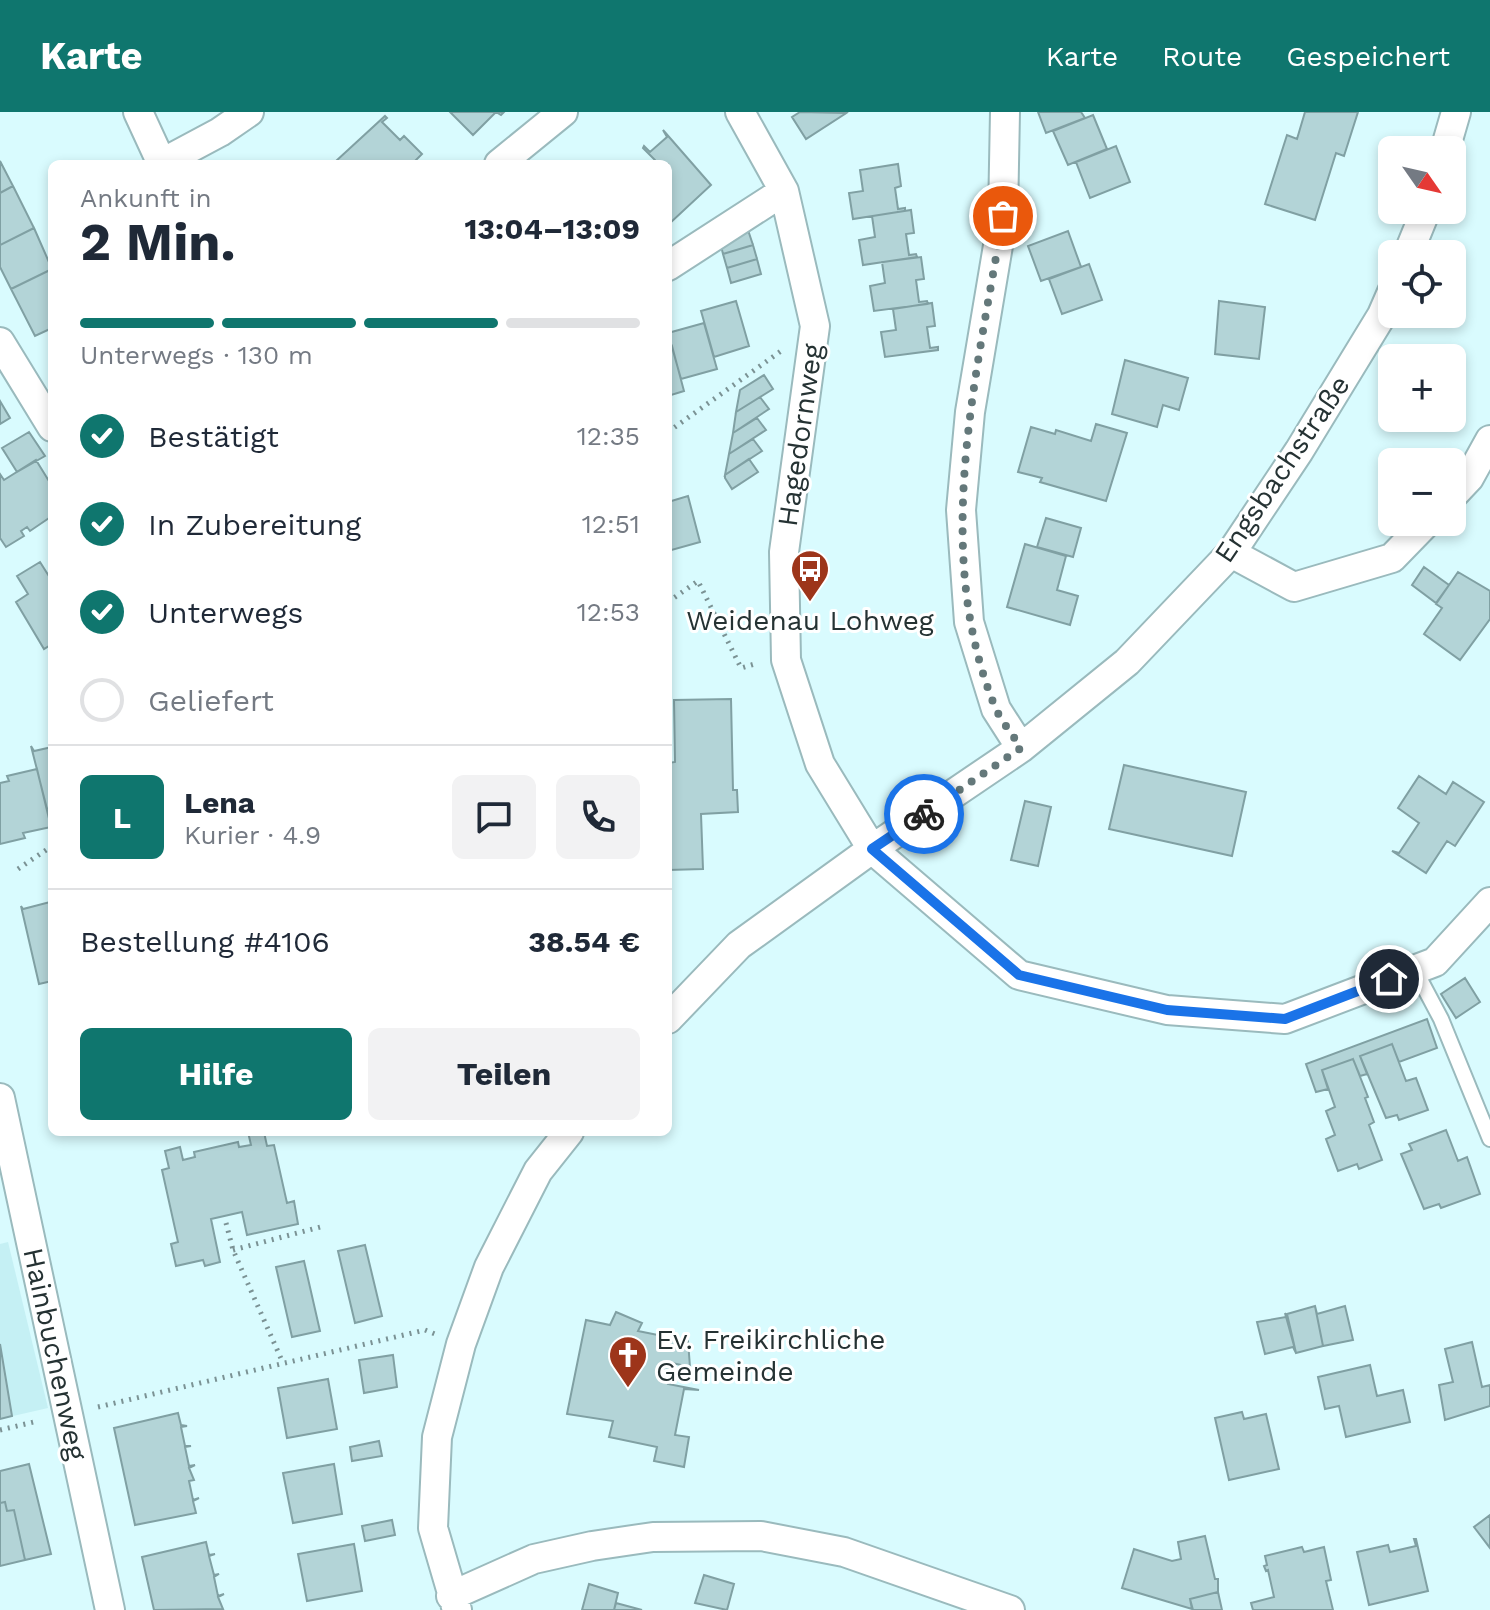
<!DOCTYPE html>
<html lang="de">
<head>
<meta charset="utf-8">
<style>
	body { margin:0; font-family:"Work Sans",sans-serif; background:#f2f2f3; color:#1f2937; height:100vh; display:flex; flex-direction:column; font-size:30px; white-space:nowrap }
	* { box-sizing:border-box; margin:0 }
	p { font-size:26px; color:#747a83 }
	.icon { flex:none; width:44px; height:44px; fill:none; stroke:currentColor; stroke-width:2; stroke-linecap:round; stroke-linejoin:round }
	.map { position:relative; flex:1; overflow:hidden }
	.details { position:absolute; left:48px; top:48px; width:624px; height:976px; display:flex; flex-direction:column; background:#fff; border-radius:12px; box-shadow:0 4px 12px #0003 }
	.details>* { flex:none }
	.needle { width:52px; rotate:124deg }
	.tools { position:absolute; left:1378px; top:24px; display:grid; gap:16px }
	.tools a { display:grid; place-items:center; width:88px; height:88px; border-radius:12px; background:#fff; box-shadow:0 4px 12px #0003; font-size:40px }
	.pin { position:absolute; display:grid; place-items:center; width:68px; height:68px; color:#fff; margin:-34px; border:4px solid #fff; border-radius:50%; box-shadow:0 2px 8px #0007 }
	.courier { position:absolute; display:grid; place-items:center; width:80px; height:80px; margin:-40px; border:6px solid #1a73e8; border-radius:50%; background:#fff; color:#222; box-shadow:0 2px 10px #0007 }
	.summary em { font-style:normal; font-weight:700 }
	.summary div { display:flex; flex-direction:column-reverse }
	.summary { display:flex; align-items:center; justify-content:space-between; height:136px; padding:0 32px }
	h1 { font-size:52px; font-weight:700; line-height:60px }
	.bar { display:grid; grid-template-columns:repeat(4,1fr); gap:12px 8px; align-content:center; height:96px; padding:0 32px }
	.bar i { height:10px; border-radius:6px; background:#e0e1e3 }
	.bar .current { background:#0f766e }
	.bar p { grid-column:span 4 }
	.line { display:flex; align-items:center; gap:20px; padding:0 32px; border-top:2px solid #e0e1e3 }
	.line div { flex:1 }
	.round { display:grid; place-items:center; flex:none; width:84px; height:84px; border-radius:12px; background:#f2f2f3 }
	ol { padding:0 32px; list-style:none }
	li { display:flex; align-items:center; gap:24px; height:88px }
	li p { margin-inline-start:auto }
	li .icon { padding:8px; border-radius:50%; background:#0f766e; color:#fff; stroke-width:4 }
	li:last-child { color:#747a83 }
	li i { width:44px; height:44px; border:4px solid #e0e1e3; border-radius:50% }
	.button { display:flex; gap:16px; margin-top:auto; padding:16px 32px }
	.button a { flex:1; height:92px; border-radius:12px; background:#0f766e; color:#fff; font-size:32px; font-weight:700; line-height:92px; text-align:center }
	.button a+a { background:#f2f2f3; color:#1f2937 }
	header { display:flex; align-items:center; gap:48px; box-sizing:border-box; height:112px; padding:0 40px; background:#0f766e; color:#fff }
	header strong { font-size:38px }
	nav { display:flex; gap:44px; margin-inline-start:auto; font-size:28px }
	.map>svg:first-child { display:block }
</style>
</head>
<body>
<header>
<strong>Karte</strong>
<nav><a>Karte</a><a>Route</a><a>Gespeichert</a></nav>
</header>
<div class="map">
<svg width="1490" height="1498" viewBox="0 0 1490 1498">
	<rect width="100%" height="100%" fill="#d9fbfe"/>
	<path fill="#c5f0f4" d="M8,1130L48,1296L0,1307V1132Z"/>
	<path fill="#b3d4d7" stroke="#80a0a3" stroke-width="2" d="M450,0H504L501,3L496,0L473,23Z
		M800,0L844,1L848,0L806,27L792,5Z
		M1038,0H1081L1085,6L1046,21Z
		M1305,0H1358L1344,44L1336,41L1315,108L1265,92L1287,23L1297,27Z
		M1093,3L1107,37L1068,53L1053,19Z
		M385,4L387,6L382,10L400,28L404,24L422,42L412,52H339L336,49Z
		M663,18L711,73L669,112L668,52H654L655,48L643,36L644,34L650,40L667,25Z
		M1116,34L1130,70L1090,86L1076,50Z
		M0,49L13,74L0,81Z
		M898,52L901,74L895,76L898,97L905,96V99L853,107L849,81L863,79L860,58Z
		M13,74L34,116L0,133V81Z
		M911,98L914,121L906,122L909,143L916,142L917,145L863,153L859,128L875,125L872,104Z
		M34,116L52,157L11,177L0,155V133Z
		M748,118L753,133L723,142L719,126Z
		M1068,119L1081,155L1041,169L1028,134Z
		M753,133L757,147L727,156L723,142Z
		M921,145L924,167L916,168L919,190L927,189L928,192L874,199L870,174L885,171L882,150Z
		M757,147L761,162L731,171L727,156Z
		M1089,152L1102,188L1062,202L1049,167Z
		M52,157V216L35,224L11,177Z
		M736,189L749,234L714,245L701,199Z
		M1219,189L1265,195L1259,247L1215,242Z
		M932,191L935,214L927,215L930,236L938,235V238L885,245L881,220L896,218L893,197Z
		M704,211L717,257L681,267L668,221Z
		M672,234L684,279L668,284V235Z
		M1125,248L1188,266L1179,298L1163,293L1157,315L1112,302Z
		M764,263L773,277L736,300L740,278Z
		M760,285L769,297L733,321L736,300Z
		M0,289L10,306L0,312Z
		M757,306L766,318L729,342L733,321Z
		M1096,312L1127,321L1106,389L1040,370L1042,366L1018,360L1031,315L1055,322L1056,318L1091,329Z
		M29,320L45,344L17,360L2,336Z
		M753,327L762,339L725,363L729,342Z
		M749,347L758,360L732,377L725,366V363Z
		M36,348L52,374V404L30,419L27,415L21,419L24,424L6,435L0,426V362L4,368Z
		M688,384L700,430L668,439V390Z
		M1046,406L1081,416L1073,445L1037,435Z
		M1025,432L1066,444L1057,478L1078,484L1070,513L1007,495Z
		M40,450L52,469V532L44,537L16,490L28,482L17,464Z
		M1424,455L1449,473L1436,491L1412,473Z
		M1458,460L1490,479V507L1460,548L1424,522L1442,496L1436,492Z
		M731,587L733,678H737L738,700L701,702L703,757L668,758V651L675,650L674,588Z
		M31,634L34,639L52,635V696L47,697Z
		M1124,653L1246,680L1232,744L1109,717Z
		M37,657L51,715L23,721L25,726L0,732V671L9,669L7,664Z
		M1419,664L1446,682L1453,670L1484,690L1455,734L1447,729L1426,761L1392,739L1399,741L1419,711L1398,696Z
		M1025,689L1051,695L1038,754L1011,748Z
		M50,790L52,869L39,872L21,794L23,797Z
		M1465,866L1480,890L1456,906L1441,882Z
		M1427,907L1437,936L1399,950L1392,932L1360,944L1367,962L1360,964L1353,947L1322,958L1328,977L1316,980L1306,952Z
		M1392,932L1406,969L1416,966L1428,998L1399,1008L1397,1003L1386,1006L1360,944Z
		M1353,947L1368,985L1365,986L1374,1010L1369,1013L1382,1048L1359,1057L1357,1052L1338,1059L1326,1027L1335,1023L1326,999L1335,995L1322,958Z
		M1446,1018L1458,1049L1467,1045L1480,1082L1441,1096L1439,1092L1424,1097L1401,1042L1412,1038L1409,1032Z
		M248,1020H264L267,1034L274,1033L287,1091L294,1089L298,1112L247,1123L242,1100L211,1107L220,1150L205,1154L203,1148L176,1154L171,1132L178,1130L162,1058L169,1056L165,1039L180,1035L183,1048L195,1045L194,1040L238,1030L239,1035L251,1033Z
		M365,1133L382,1204L355,1211L338,1139Z
		M304,1149L320,1219L292,1225L276,1155Z
		M1315,1194L1323,1234L1296,1241L1287,1202Z
		M1315,1194L1317,1202L1345,1194L1353,1228L1323,1234Z
		M616,1200L642,1211L638,1219L688,1229L690,1255L672,1251L668,1272L699,1278L684,1277L675,1323L689,1325L684,1355L654,1349L657,1335L609,1325L613,1309L567,1302L586,1208L610,1213Z
		M1285,1201L1296,1241L1293,1235L1265,1242L1257,1210L1286,1205Z
		M1472,1230L1482,1275L1490,1273V1294L1445,1308L1439,1273L1453,1270L1445,1237Z
		M0,1232L12,1304L0,1307Z
		M393,1243L397,1275L364,1281L359,1248Z
		M1370,1253L1377,1284L1403,1278L1410,1310L1346,1325L1339,1294L1325,1297L1318,1265Z
		M328,1267L337,1317L287,1326L278,1276Z
		M1242,1300L1244,1307L1266,1302L1279,1357L1229,1368L1215,1306Z
		M178,1301L181,1313L187,1314L181,1315L185,1334H191L185,1335L189,1354L195,1353L189,1356L194,1368L189,1369L193,1388L199,1386L193,1389L196,1401L135,1413L114,1316Z
		M379,1329L382,1344L352,1349L350,1335Z
		M29,1352L51,1442L25,1448L14,1398L7,1399L5,1390L0,1391V1359Z
		M334,1352L342,1402L293,1411L283,1361Z
		M5,1390L7,1399L14,1398L25,1448L0,1454V1391Z
		M1490,1403V1436L1474,1415Z
		M392,1408L395,1423L365,1429L362,1414Z
		M1205,1424L1215,1467H1218V1480L1190,1487L1192,1497L1122,1476L1134,1437L1172,1449L1181,1447L1178,1430Z
		M1414,1427H1416L1428,1479L1369,1493L1357,1440L1388,1433L1390,1440L1416,1434Z
		M206,1430L209,1443L215,1442L209,1444L214,1463L219,1462L214,1465L218,1484L224,1482L218,1485L223,1497L154,1498L142,1445Z
		M354,1432L362,1479L307,1489L298,1442Z
		M1302,1435L1304,1440L1324,1435L1331,1468L1326,1469L1333,1498H1253L1251,1491L1274,1485L1268,1458L1266,1459L1264,1454L1267,1453L1265,1444Z
		M704,1463L734,1472L727,1498L695,1491Z
		M589,1472L618,1481L614,1498H582Z
		M1218,1480L1222,1498H1193L1190,1487Z
		M616,1491L642,1498H614Z"/>
	<g fill="none" stroke-linecap="round" stroke-linejoin="round">
		<defs>
			<path id="lane" d="M1415,858L1441,907L1490,1027"/>
			<path id="street" d="M138,0L162,52
				M740,0L784,79L815,214L784,440L786,548L820,652L872,737L1019,863L1167,898L1285,907L1435,850L1490,790
				M1005,0L1003,104L970,300L961,398L969,510L996,597L1021,636
				M1445,38L1456,0
				M162,51L220,20L249,0
				M499,52L563,0
				M1408,142L1426,98
				M668,154L784,79
				M0,230L52,315
				M1452,384L1469,366L1490,328
				M1231,441L1294,475L1392,446L1427,410
				M668,907L739,833L872,737L1021,636L1127,550L1231,441L1299,339L1382,203L1392,180
				M0,986L110,1498
				M451,1484L534,1447L592,1434L653,1425L761,1424L844,1440L1010,1498
				M457,1498L433,1416L437,1325L461,1232L489,1155L538,1059L569,1020"/>
		</defs>
		<use href="#lane" stroke="#9ababd" stroke-width="18"/>
		<use href="#street" stroke="#9ababd" stroke-width="32"/>
		<path stroke="#7b9294" stroke-width="5" stroke-dasharray="2 6" stroke-linecap="butt" d="M668,320L781,239
			M668,490L698,469L741,556L758,551
			M18,757L52,734
			M226,1111L233,1138L283,1251
			M233,1138L324,1114
			M98,1295L425,1218L435,1222
			M0,1318L38,1309"/>
		<use href="#lane" stroke="#fff" stroke-width="14"/>
		<use href="#street" stroke="#fff" stroke-width="28"/>
	</g>
	<g fill="none" stroke-linecap="round" stroke-linejoin="round">
		<path stroke="#64787a" stroke-width="8" stroke-dasharray="0 14.4" d="M924,702L1021,636C1013,623 1001,609 995,595C931,438 977,264 1003,104"/>
		<path stroke="#1a73e8" stroke-width="10" d="M924,702L872,737L1019,863L1167,898L1285,907L1389,867"/>
	</g>
	<defs>
		<symbol id="bus-pin" viewBox="-11 -11 22 30"><path d="M0 17L-7.5 6A9.5 9.5 0 1 1 7.5 6Z" fill="#9d351a" stroke="#fff"/><path d="M-5-6H5V4H4V6H2V4H-2V6H-4V4H-5ZM-3.5-4V0h7V-4ZM-3.5 1.2v1.5H-2V1.2ZM2 1.2v1.5H3.5V1.2Z" fill="#fff"/></symbol>
		<symbol id="church-pin" viewBox="-11 -11 22 30"><path d="M0 17L-7.5 6A9.5 9.5 0 1 1 7.5 6Z" fill="#9d351a" stroke="#fff"/><path d="M-1.2-6h2.4v3.5h3.3v2.4h-3.3V6h-2.4V-.1h-3.3v-2.4h3.3Z" fill="#fff"/></symbol>
	</defs>
	<g fill-rule="evenodd">
		<use href="#bus-pin" x="788" y="435" width="44" height="60"/>
		<use href="#church-pin" x="606" y="1221" width="44" height="60"/>
	</g>
	<g text-anchor="middle" dominant-baseline="central" stroke-width="6" stroke-linejoin="round" paint-order="stroke">
		<g font-size="28" fill="#253233" stroke="#fff">
			<text transform="translate(800 323) rotate(-82)">Hagedornweg</text>
			<text transform="translate(1282 357) rotate(-56)">Engsbachstraße</text>
			<text transform="translate(55 1242) rotate(78)">Hainbuchenweg</text>
		</g>
		<g font-size="28" fill="#253233" stroke="#fff">
			<text x="810" y="508">Weidenau Lohweg</text>
			<text x="656" y="1227" text-anchor="start">Ev. Freikirchliche<tspan x="656" dy="32">Gemeinde</tspan></text>
		</g>
	</g>
</svg>
<div class="tools">
<a><svg class="needle" viewBox="-14 -14 28 28"><path d="M0-13l5 13h-10z" fill="#e53935"/><path d="M0 13l5-13h-10z" fill="#747a83"/></svg></a>
<a><svg class="icon" aria-label="locate" viewBox="0 0 24 24"><circle cx="12" cy="12" r="6"/><path d="M12 2v4M12 18v4M2 12h4M18 12h4"/></svg></a>
<a>+</a>
<a>−</a>
</div>
<div class="pin" style="left:1003px;top:104px;background:#ea580c"><svg class="icon" aria-label="bag" viewBox="0 0 24 24"><path d="M5 8h14l-1 12H6zM9 8a3 3 0 0 1 6 0"/></svg></div>
<div class="pin" style="left:1389px;top:867px;background:#1f2937"><svg class="icon" aria-label="home" viewBox="0 0 24 24"><path d="M3 11l9-7 9 7M6 9v11h12V9"/></svg></div>
<div class="courier" style="left:924px;top:702px"><svg class="icon" aria-label="bike" viewBox="0 0 24 24"><circle cx="6" cy="16" r="4"/><circle cx="18" cy="16" r="4"/><path d="M6 16l4-8h5l3 8M10 8l3 8H6M13 5h3"/></svg></div>
<section class="details">
<div class="summary"><div><h1>2 Min.</h1><p>Ankunft in</p></div><em>13:04–13:09</em></div>
<div class="bar"><i class="current"></i><i class="current"></i><i class="current"></i><i></i><p>Unterwegs · 130 m</p></div>
<ol>
<li><svg class="icon" aria-label="check" viewBox="0 0 24 24"><path d="M5 12l5 5 9-10"/></svg>Bestätigt<p>12:35</p></li>
<li><svg class="icon" aria-label="check" viewBox="0 0 24 24"><path d="M5 12l5 5 9-10"/></svg>In Zubereitung<p>12:51</p></li>
<li><svg class="icon" aria-label="check" viewBox="0 0 24 24"><path d="M5 12l5 5 9-10"/></svg>Unterwegs<p>12:53</p></li>
<li><i></i>Geliefert</li>
</ol>
<div class="line" style="height:144px"><b class="round" style="background:#0f766e;color:#fff">L</b><div><b>Lena</b><p>Kurier · 4.9</p></div><a class="round"><svg class="icon" aria-label="chat" viewBox="0 0 24 24"><path d="M4 5h16v11H9l-5 4z"/></svg></a><a class="round"><svg class="icon" aria-label="phone" viewBox="0 0 24 24"><path d="M5 4h4l2 5-3 2q2 4 5 5l2-3 5 2v4C11 20 4 13 5 4z"/></svg></a></div>
<div class="line" style="height:104px"><div>Bestellung #4106</div><b>38.54 €</b></div>
<div class="button"><a>Hilfe</a><a>Teilen</a></div>
</section>
</div>
</body>
</html>
